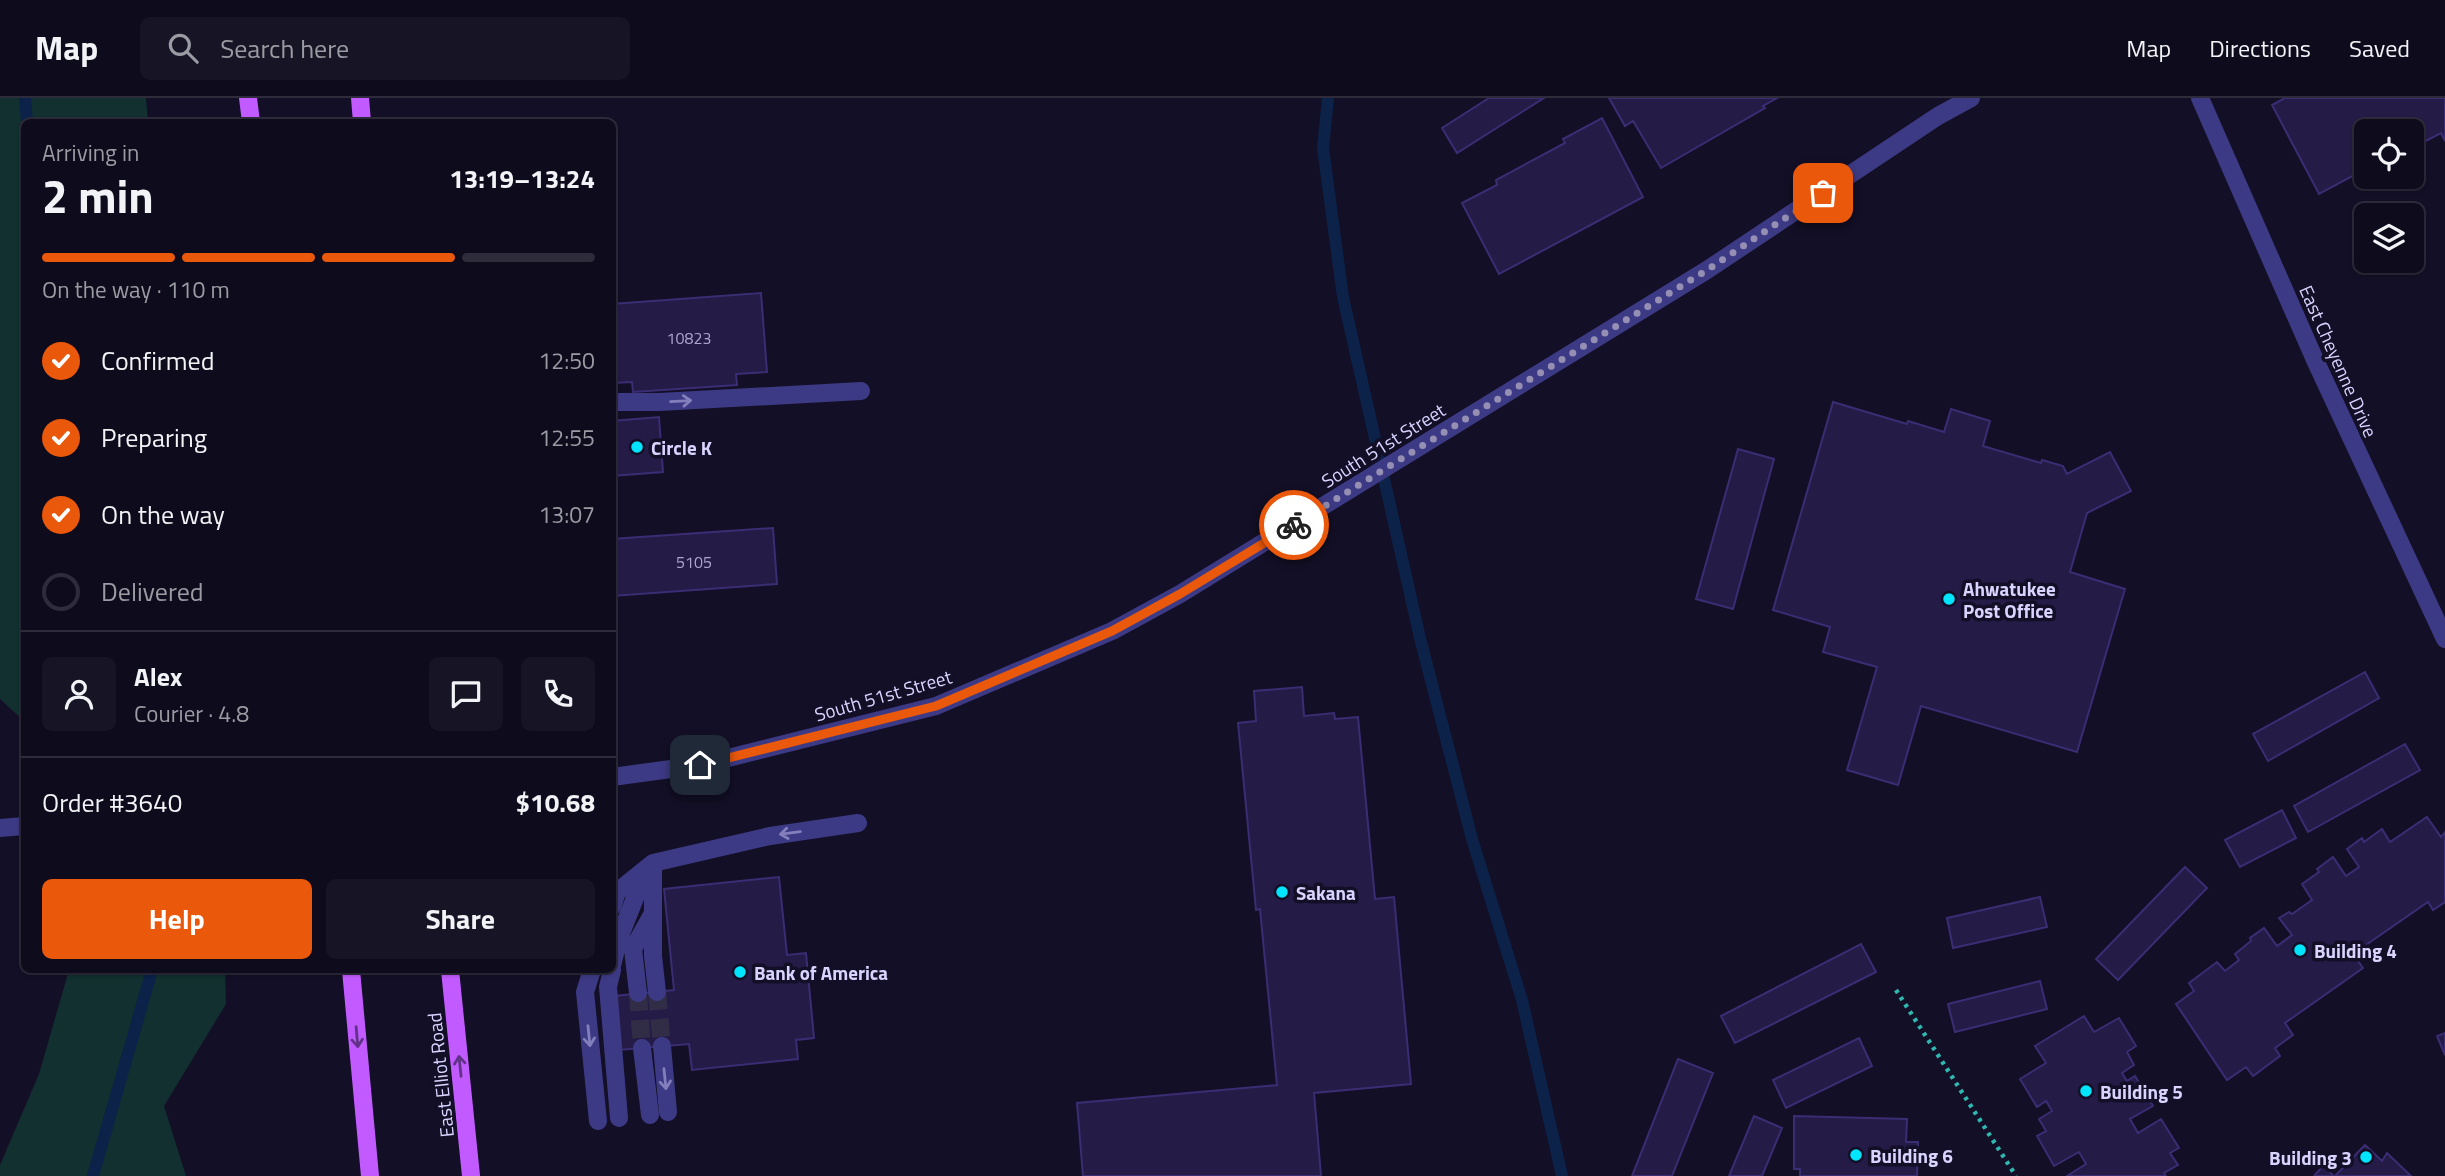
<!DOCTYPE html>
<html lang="en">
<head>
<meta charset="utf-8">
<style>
	body { margin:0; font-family:"Titillium Web",sans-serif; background:#171425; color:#f1f3f6; height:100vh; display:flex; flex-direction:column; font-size:26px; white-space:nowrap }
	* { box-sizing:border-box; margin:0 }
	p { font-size:23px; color:#9b9ba3 }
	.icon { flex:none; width:38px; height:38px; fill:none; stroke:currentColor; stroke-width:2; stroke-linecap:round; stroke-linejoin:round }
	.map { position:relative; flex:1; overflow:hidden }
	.side { position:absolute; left:21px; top:21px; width:595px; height:854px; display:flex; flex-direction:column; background:#0e0b1c; border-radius:10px; box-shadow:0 2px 5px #0004,0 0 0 2px #2e2b3b }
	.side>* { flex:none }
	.fabs { position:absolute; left:2354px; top:21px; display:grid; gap:14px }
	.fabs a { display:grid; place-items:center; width:70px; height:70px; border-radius:10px; background:#0e0b1c; box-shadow:0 2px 5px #0004,0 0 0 2px #2e2b3b; font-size:35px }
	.pin { position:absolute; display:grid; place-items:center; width:60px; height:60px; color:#fff; margin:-30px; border-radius:14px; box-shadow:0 4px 10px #0006 }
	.courier { position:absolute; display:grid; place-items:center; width:70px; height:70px; margin:-35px; border:5px solid #ea580c; border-radius:50%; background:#fff; color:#222; box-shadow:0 2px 9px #0007 }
	.overview em { font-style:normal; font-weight:700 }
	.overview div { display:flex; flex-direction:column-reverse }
	.overview { display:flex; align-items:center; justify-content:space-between; height:119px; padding:0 21px }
	h1 { font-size:46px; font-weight:700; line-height:52px }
	.bar { display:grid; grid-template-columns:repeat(4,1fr); gap:10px 7px; align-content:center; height:84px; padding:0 21px }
	.bar i { height:9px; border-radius:5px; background:#2e2b3b }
	.bar .selected { background:#ea580c }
	.bar p { grid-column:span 4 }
	.line { display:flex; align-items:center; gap:18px; padding:0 21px; border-top:2px solid #2e2b3b }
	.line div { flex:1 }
	.round { display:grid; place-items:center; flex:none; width:74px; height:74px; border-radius:10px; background:#171425 }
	ol { padding:0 21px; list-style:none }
	li { display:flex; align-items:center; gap:21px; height:77px }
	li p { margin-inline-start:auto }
	li .icon { padding:7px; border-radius:50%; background:#ea580c; color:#fff; stroke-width:4 }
	li:last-child { color:#9b9ba3 }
	li i { width:38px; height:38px; border:4px solid #2e2b3b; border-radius:50% }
	.primary-button { display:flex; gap:14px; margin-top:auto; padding:14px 21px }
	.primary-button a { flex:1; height:80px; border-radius:10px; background:#ea580c; color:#fff; font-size:28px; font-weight:700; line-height:80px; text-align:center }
	.primary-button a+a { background:#171425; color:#f1f3f6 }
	header { display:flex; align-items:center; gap:42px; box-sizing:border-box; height:98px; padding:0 35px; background:#0e0b1c; border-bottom:2px solid #2e2b3b }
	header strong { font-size:33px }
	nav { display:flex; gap:38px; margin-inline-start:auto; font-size:24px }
	.search { width:490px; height:63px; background:#171425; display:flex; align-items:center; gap:18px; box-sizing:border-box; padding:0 24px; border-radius:10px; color:#9b9ba3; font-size:26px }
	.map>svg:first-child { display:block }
</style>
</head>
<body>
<header>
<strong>Map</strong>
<div class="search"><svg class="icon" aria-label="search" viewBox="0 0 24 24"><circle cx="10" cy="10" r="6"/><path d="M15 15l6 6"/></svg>Search here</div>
<nav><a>Map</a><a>Directions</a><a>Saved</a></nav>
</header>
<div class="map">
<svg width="2445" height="1078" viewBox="0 0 2445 1078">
	<rect width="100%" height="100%" fill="#130f26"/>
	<path fill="#12302f" d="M0,0H146L148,24H24V623L0,601Z
		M69,872H225L226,906L164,1008L186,1078H0V1067L39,976Z"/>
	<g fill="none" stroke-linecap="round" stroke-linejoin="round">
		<path stroke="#0c2248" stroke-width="12" d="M25,0L27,24
			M1328,0L1323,50L1343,199L1420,540L1472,741L1522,902L1562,1078
			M93,1078L152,872"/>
	</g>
	<path fill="#241b47" stroke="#3b2d73" stroke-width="2" d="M1489,0H1544L1457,55L1442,30Z
		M1609,0H1777L1763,8L1765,10L1661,70L1633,23L1625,28Z
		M2285,0H2445V43L2441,35L2412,50V33H2366V71L2319,96L2272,7Z
		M1602,20L1643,99L1499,176L1462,105L1497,87L1496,82L1565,45L1563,41Z
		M761,195L767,274L736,276L737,287L633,294L632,284L612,285V206Z
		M1833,304L1907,326L1908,323L1944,334L1951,311L1990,323L1983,348L2041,365L2042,362L2063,368L2067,376L2110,354L2131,393L2087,415L2070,474L2125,491L2077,654L1921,608L1898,687L1847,672L1877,569L1823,554L1830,529L1773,512Z
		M659,319L663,374L612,378V323Z
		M1738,351L1774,361L1733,511L1696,501Z
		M773,430L777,486L612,498V441Z
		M2365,574L2379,600L2268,663L2253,636Z
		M1302,589L1304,618L1334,615L1335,621L1358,619L1375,801L1394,799L1411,986L1314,995L1321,1078H1083L1077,1005L1277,987L1260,811L1256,812L1238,625L1256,623L1254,593Z
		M2405,646L2420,672L2308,734L2294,708Z
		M2282,712L2296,740L2240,769L2225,742Z
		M2427,719L2441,739L2445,734V804L2433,812L2428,804L2353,856L2363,870L2285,925L2293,937L2275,950L2280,958L2253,978L2246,969L2227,982L2176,906L2194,893L2189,885L2217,864L2225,873L2239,862L2235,856L2251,843L2250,840L2264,830L2277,848L2292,837L2279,820L2289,814L2292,816L2312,802L2302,786L2319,774L2317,771L2333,759L2346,778L2359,769L2347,751L2362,740L2364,744L2382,731L2390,744Z
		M2185,769L2207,790L2118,882L2096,861Z
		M779,779L787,857L806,855L814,940L796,942L798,961L692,972L689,946L619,952L614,898L674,892L664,791Z
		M2040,799L2047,829L1953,850L1947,820Z
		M1861,846L1876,874L1735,945L1721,918Z
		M2040,883L2047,911L1955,934L1948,906Z
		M2084,918L2094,934L2119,920L2136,948L2127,954L2134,967L2122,975L2127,983L2135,978L2153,1008L2130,1021L2138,1035L2161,1021L2179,1050L2170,1055L2178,1067L2164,1075L2166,1078H2067L2086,1066L2079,1054L2054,1068L2037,1038L2046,1033L2039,1021L2052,1013L2046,1003L2037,1009L2020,981L2046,965L2035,948Z
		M2445,935V957L2437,938Z
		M1859,940L1872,968L1786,1010L1773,982Z
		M1678,961L1713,975L1672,1078H1632Z
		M1754,1018L1782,1030L1762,1078H1729Z
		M1794,1018L1907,1021L1906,1044H1918L1917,1078H1800V1071H1794Z
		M2365,1047L2382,1063L2387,1055L2411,1078H2335Z
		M2323,1068L2334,1078H2314Z"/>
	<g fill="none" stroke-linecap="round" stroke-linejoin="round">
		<path stroke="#312d47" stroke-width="18" stroke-dasharray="18 9" stroke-linecap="butt" d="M657,894L662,948
			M638,895L642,950"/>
		<path stroke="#2fb8b0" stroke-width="4.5" stroke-dasharray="3.5 5" stroke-linecap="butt" d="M1896,892L2016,1078"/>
		<path stroke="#3d3a85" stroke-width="18" d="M2200,0L2315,262L2445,541
			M612,304H659L861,293
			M612,679L700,667L936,608L1112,533L1180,496L1707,172L1938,18L1971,0
			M0,730L24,728
			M653,765V858L657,894
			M612,809L617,794L653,765L770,738L858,725
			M612,868L618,843L646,772
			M592,872L585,894L598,1023
			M612,872L608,889L619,1020
			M638,895L633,851L652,817
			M662,948L668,1014
			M642,950L650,1017"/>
		<path stroke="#c25bff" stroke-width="18" d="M248,0L251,24
			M360,0L362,24
			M351,872L370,1078
			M450,872L471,1078"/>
	</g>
	<defs><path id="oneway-shaft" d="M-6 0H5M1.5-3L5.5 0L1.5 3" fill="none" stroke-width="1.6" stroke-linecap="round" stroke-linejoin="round" transform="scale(1.75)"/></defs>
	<g stroke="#837fbc">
		<use href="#oneway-shaft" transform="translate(681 303) rotate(-3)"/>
		<use href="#oneway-shaft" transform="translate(790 735) rotate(172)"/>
		<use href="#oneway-shaft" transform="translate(589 938) rotate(84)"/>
		<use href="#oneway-shaft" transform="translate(665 981) rotate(84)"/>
	</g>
	<g stroke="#623188">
		<use href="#oneway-shaft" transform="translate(357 939) rotate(85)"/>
		<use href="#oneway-shaft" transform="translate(460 968) rotate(-96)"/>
	</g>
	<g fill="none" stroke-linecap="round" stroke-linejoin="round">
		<path stroke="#948fb3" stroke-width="7" stroke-dasharray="0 12.6" d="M1294,427L1707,172L1823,95"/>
		<path stroke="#ea580c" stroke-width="9" d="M700,667L936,608L1112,533L1180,496L1294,427"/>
	</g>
	<g fill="#00e5ff" stroke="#130f26" stroke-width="2.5">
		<circle cx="637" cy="349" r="7"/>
		<circle cx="1949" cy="501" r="7"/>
		<circle cx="1282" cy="794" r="7"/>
		<circle cx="2300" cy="852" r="7"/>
		<circle cx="740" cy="874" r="7"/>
		<circle cx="2086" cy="993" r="7"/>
		<circle cx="1856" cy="1057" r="7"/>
		<circle cx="2366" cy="1059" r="7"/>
	</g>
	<g text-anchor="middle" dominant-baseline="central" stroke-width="7" stroke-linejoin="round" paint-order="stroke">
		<g font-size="16" fill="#aca6d1">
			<text x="689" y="240">10823</text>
			<text x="694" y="464">5105</text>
		</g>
		<g font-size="19" fill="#d9d4ff" stroke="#130f26">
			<text transform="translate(2339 263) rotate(66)">East Cheyenne Drive</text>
			<text transform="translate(1383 347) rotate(-32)">South 51st Street</text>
			<text transform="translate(883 597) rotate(-16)">South 51st Street</text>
			<text transform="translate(440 977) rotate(-96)">East Elliot Road</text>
		</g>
		<g font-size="19" font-weight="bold" fill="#d9d4ff" stroke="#130f26" text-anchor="start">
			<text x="651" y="349">Circle K</text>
			<text x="1963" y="490">Ahwatukee<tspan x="1963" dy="22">Post Office</tspan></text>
			<text x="1296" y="794">Sakana</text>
			<text x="2314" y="852">Building 4</text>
			<text x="754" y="874">Bank of America</text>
			<text x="2100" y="993">Building 5</text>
			<text x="1870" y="1057">Building 6</text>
			<text x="2352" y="1059" text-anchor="end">Building 3</text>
		</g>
	</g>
</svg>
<div class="fabs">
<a><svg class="icon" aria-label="locate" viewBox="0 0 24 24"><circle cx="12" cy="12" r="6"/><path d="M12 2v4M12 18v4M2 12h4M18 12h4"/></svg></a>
<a><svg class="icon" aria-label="layers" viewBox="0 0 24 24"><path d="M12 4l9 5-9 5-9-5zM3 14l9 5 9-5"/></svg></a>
</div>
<div class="pin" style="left:1823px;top:95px;background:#ea580c"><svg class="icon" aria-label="bag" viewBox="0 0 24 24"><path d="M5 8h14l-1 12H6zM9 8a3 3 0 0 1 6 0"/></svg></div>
<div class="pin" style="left:700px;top:667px;background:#1f2937"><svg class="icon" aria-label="home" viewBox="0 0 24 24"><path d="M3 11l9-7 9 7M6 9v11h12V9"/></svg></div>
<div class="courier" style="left:1294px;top:427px"><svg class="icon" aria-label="bike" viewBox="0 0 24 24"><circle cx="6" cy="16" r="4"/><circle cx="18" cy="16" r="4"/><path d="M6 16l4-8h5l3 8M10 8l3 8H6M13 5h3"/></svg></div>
<section class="side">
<div class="overview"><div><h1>2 min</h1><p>Arriving in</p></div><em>13:19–13:24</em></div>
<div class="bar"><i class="selected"></i><i class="selected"></i><i class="selected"></i><i></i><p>On the way · 110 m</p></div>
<ol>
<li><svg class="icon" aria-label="check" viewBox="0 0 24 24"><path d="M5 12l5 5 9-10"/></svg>Confirmed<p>12:50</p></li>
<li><svg class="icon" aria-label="check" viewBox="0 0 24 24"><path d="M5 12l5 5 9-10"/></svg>Preparing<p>12:55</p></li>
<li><svg class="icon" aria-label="check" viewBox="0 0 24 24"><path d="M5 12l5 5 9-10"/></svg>On the way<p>13:07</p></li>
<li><i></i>Delivered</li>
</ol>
<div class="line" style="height:126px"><a class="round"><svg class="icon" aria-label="person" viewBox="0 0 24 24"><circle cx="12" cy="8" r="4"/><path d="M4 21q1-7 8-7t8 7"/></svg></a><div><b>Alex</b><p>Courier · 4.8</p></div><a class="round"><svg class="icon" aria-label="chat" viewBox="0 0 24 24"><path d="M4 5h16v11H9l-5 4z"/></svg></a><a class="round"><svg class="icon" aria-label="phone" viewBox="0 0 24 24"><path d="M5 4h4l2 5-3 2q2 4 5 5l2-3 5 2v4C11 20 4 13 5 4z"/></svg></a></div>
<div class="line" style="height:91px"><div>Order #3640</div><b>$10.68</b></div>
<div class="primary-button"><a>Help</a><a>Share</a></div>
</section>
</div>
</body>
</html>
